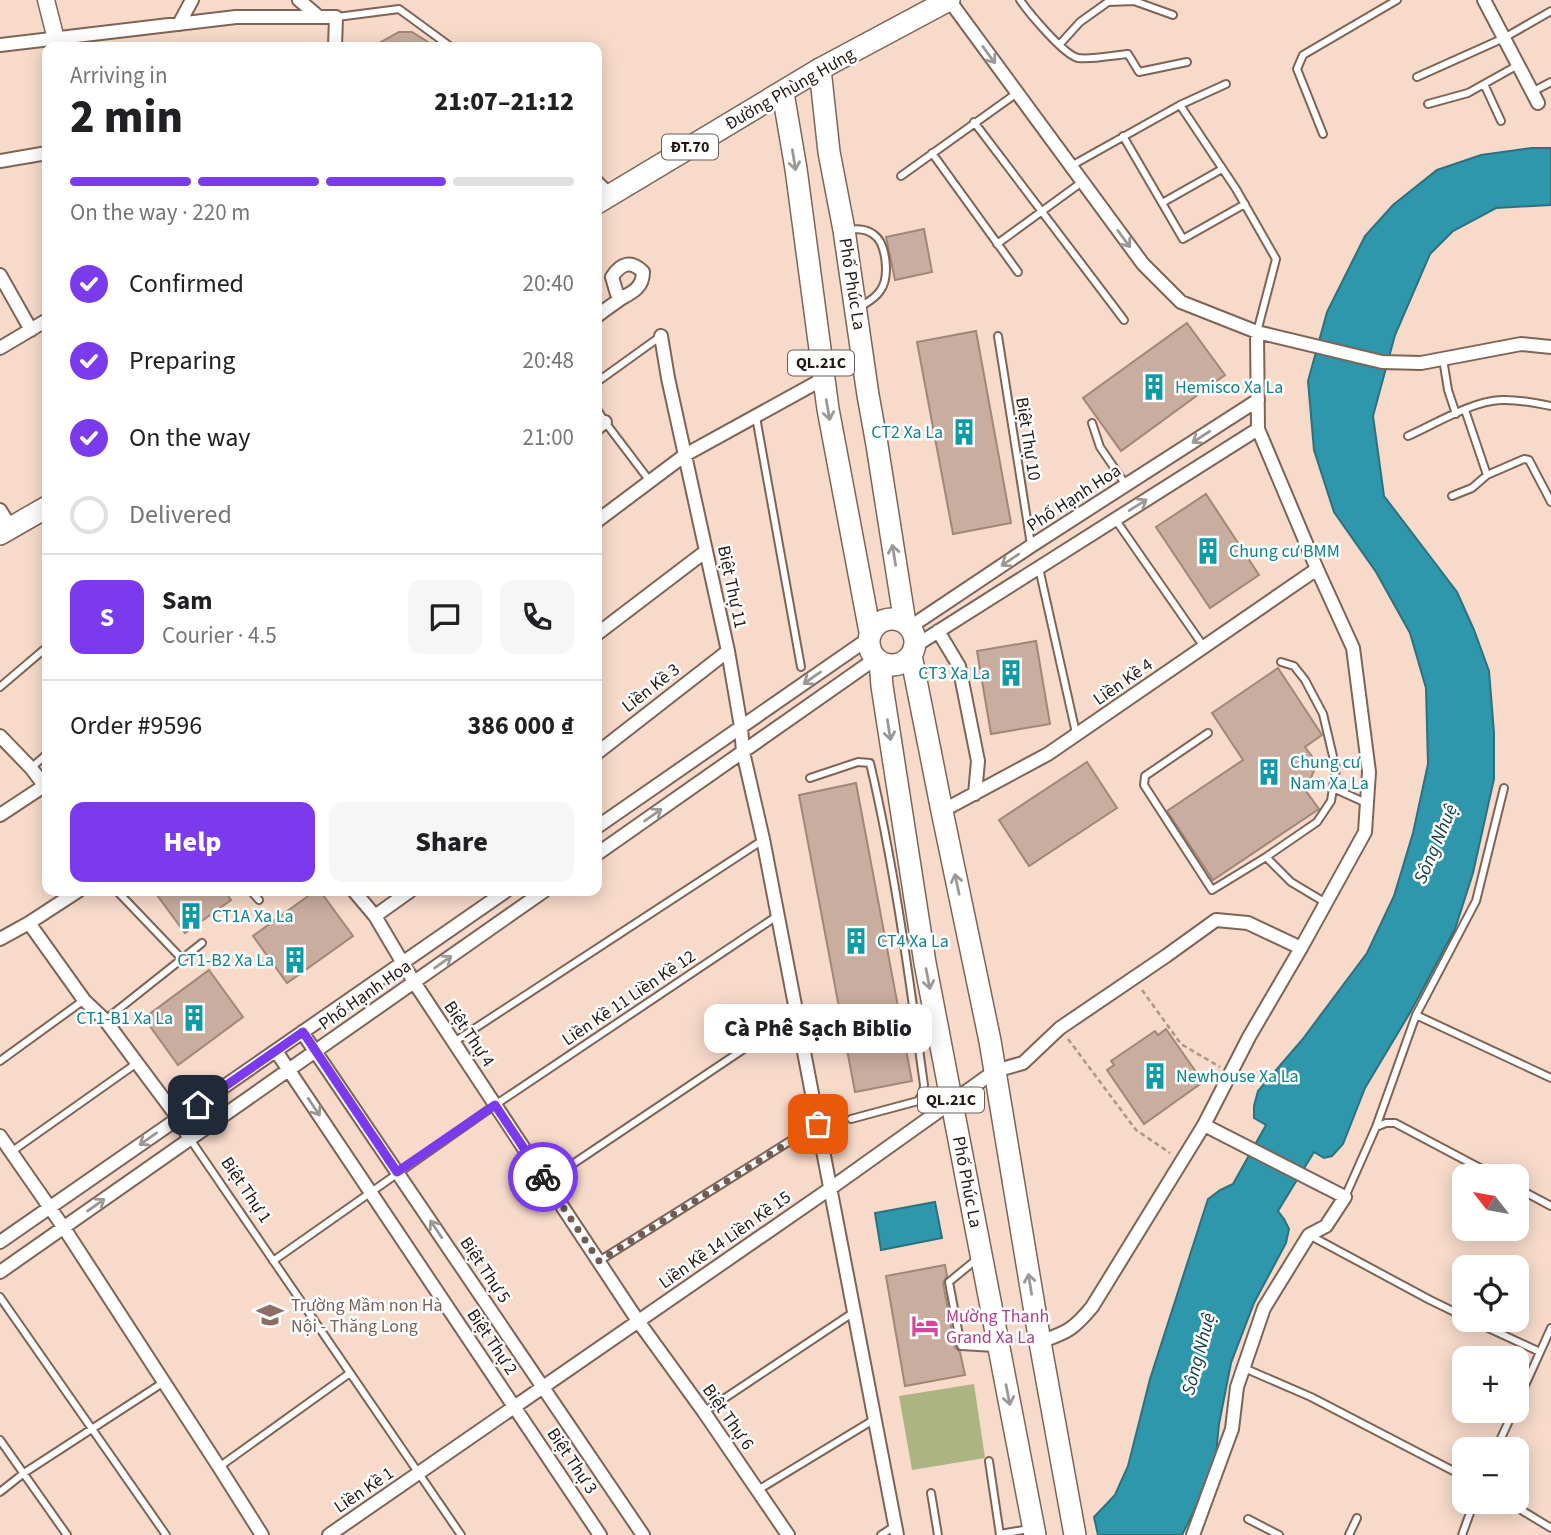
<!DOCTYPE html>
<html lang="en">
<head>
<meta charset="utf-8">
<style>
	body { margin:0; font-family:"Source Sans 3",sans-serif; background:#f6f6f6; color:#202124; height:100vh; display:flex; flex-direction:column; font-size:26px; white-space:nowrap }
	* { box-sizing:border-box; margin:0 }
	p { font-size:23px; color:#757577 }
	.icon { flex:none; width:38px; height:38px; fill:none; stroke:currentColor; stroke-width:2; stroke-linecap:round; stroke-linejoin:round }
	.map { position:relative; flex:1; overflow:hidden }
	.sheet { position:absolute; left:42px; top:42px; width:560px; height:854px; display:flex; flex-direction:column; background:#fff; border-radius:14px; box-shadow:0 4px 18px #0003 }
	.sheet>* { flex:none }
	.needle { width:46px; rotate:301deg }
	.fabs { position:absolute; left:1452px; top:1164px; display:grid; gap:14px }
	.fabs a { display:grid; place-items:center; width:77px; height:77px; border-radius:14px; background:#fff; box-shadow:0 4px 18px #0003; font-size:35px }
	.pin { position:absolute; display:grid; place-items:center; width:60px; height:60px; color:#fff; margin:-30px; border-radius:14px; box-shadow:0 4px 10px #0006 }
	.courier { position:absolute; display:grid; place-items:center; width:70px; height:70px; margin:-35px; border:5px solid #7c3aed; border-radius:50%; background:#fff; color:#222; box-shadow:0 2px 9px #0007 }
	.bubble { position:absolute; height:49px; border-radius:14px; background:#fff; box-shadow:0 4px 18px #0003; font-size:23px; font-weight:800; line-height:49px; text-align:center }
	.summary em { font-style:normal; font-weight:800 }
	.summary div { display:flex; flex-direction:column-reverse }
	.summary { display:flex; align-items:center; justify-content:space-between; height:119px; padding:0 28px }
	h1 { font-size:46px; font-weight:800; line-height:52px }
	.bar { display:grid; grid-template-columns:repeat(4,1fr); gap:10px 7px; align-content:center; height:84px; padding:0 28px }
	.bar i { height:9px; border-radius:5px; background:#e0e0e0 }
	.bar .on { background:#7c3aed }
	.bar p { grid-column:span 4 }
	.line { display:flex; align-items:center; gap:18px; padding:0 28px; border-top:2px solid #e0e0e0 }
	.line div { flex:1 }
	.round { display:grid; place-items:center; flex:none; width:74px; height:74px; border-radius:14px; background:#f6f6f6 }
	ol { padding:0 28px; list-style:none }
	li { display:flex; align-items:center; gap:21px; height:77px }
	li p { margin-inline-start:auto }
	li .icon { padding:7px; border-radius:50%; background:#7c3aed; color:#fff; stroke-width:4 }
	li:last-child { color:#757577 }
	li i { width:38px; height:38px; border:4px solid #e0e0e0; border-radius:50% }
	.cta { display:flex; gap:14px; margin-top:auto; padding:14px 28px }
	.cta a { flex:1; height:80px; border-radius:14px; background:#7c3aed; color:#fff; font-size:28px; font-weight:800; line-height:80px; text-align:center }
	.cta a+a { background:#f6f6f6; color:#202124 }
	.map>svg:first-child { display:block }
</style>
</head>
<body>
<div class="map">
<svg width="1551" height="1535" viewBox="0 0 1551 1535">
	<rect width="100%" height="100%" fill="#f7daca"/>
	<path fill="#acb482" d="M974,1384L985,1458L912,1470L899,1396Z"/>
	<path fill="#2f97ac" stroke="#2c717e" stroke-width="2" d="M1532,148H1551V205L1496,208L1453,231L1430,254L1395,335L1373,416L1384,496L1457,592L1474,630L1489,671L1494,733V779L1473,873L1455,929L1411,1011L1365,1088L1343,1144L1332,1156L1324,1158L1314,1152L1278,1211L1284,1219L1289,1229L1286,1243L1254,1303L1231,1363L1219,1424L1216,1454L1195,1509L1182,1535H1098L1094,1517L1115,1495L1128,1466L1150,1379L1208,1199L1220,1190L1233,1184L1266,1125L1254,1118V1106L1258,1091L1302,1040L1367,953L1394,896L1413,833L1428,764L1426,688L1410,633L1376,572L1334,512L1314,450L1308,381L1327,312L1365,236L1393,205L1437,170L1481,155Z
		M935,1202L942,1238L881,1250L875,1213Z"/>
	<path fill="#c9ad9e" stroke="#a28779" stroke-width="2" d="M399,32H412L436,47H372Z
		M924,229L932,272L895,280L886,237Z
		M1187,323L1225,375L1121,451L1083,398Z
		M976,331L1011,523L953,534L917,342Z
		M1206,494L1259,575L1210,608L1156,527Z
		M1036,641L1050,724L991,734L977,651Z
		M1278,668L1322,735L1305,747L1317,763L1306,791L1319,809L1213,880L1167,811L1243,760L1212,713Z
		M1087,762L1117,808L1029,866L999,820Z
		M856,783L912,1081L855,1092L799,795Z
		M154,891H225L231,900L185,933Z
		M315,891H320L353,936L287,983L253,936Z
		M209,970L243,1017L178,1065L144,1018Z
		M1166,1029L1203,1082L1144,1124L1107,1070L1114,1065L1111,1061L1155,1031L1158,1035Z
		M945,1265L947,1276L943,1283L955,1347L960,1352L965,1375L905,1386L886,1276Z"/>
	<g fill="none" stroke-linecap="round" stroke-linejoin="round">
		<defs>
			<path id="service" d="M1020,0C1029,13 1064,55 1078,58C1092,60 1114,55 1128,54L1139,72L1187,62
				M1108,2L1134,1L1173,15
				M337,17L399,9L451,47
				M1060,44L1080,22L1108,2
				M1417,77L1504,38L1551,11
				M1484,84L1501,121
				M1532,92L1551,82
				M1428,104L1468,93L1518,65
				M1180,105L1226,84
				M974,122L1124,320
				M1323,134L1297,69L1303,55L1397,0
				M1123,136L1183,239L1245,204
				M932,153L1018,272
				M1071,166L1180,105L1236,189L1276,259L1257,332
				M901,176L1017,93
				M597,178L609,190
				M1162,203L1222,169
				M846,230C856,229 865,228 873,234C887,243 890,278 880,291C875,299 866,303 858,308
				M997,244L1082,182
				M998,336L1031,545
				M1443,359L1448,390L1456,414
				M597,382L661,336
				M597,409L605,422L649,480
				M1465,410L1487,475L1524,459L1529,460L1551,502
				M756,417L801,667
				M1092,423L1100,447L1126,485
				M1408,436C1435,424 1472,401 1501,400C1518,399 1535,403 1551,406
				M1452,496L1472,488L1487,475
				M1115,519L1204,647
				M1039,568L1076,733
				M1281,662L1294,666L1305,680L1323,714L1336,769L1331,801L1317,822L1266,857L1291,882L1326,903
				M0,687L47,647
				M1208,733L1145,776L1144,785L1212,890L1266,857
				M31,768L47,754
				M810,778L858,762L870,763C895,869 909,977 924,1085L923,1093L918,1101L851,1119
				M1333,788L1366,803
				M117,891L182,959
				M251,891L259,900
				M1416,1015L1551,1078
				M105,1020L202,943
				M454,1042L763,840
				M0,1061L84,1000
				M1376,1127L1386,1123H1395L1495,1176
				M190,1139L461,1535
				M11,1152L137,1063
				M546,1182L796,1014
				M1517,1188L1551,1206
				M1345,1197L1376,1127L1416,1015L1476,901L1504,788
				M1311,1236L1430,1300L1465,1317
				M977,1259L949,1282L961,1346L995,1348
				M273,1261L495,1105L777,916
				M599,1261L817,1124
				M0,1297L166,1535
				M1471,1320L1540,1352
				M1244,1368L1311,1397L1465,1477
				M1517,1403L1551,1328
				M704,1412L854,1312
				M0,1440L67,1535
				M1496,1449L1514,1410
				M989,1461L1000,1535
				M219,1467L350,1373
				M758,1490L875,1419
				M0,1492L24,1473L164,1382
				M931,1493L938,1535
				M1508,1502L1551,1528
				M1248,1519L1279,1535
				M1000,1534L1029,1529
				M881,1535L895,1526
				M1349,1535L1357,1518
				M1462,1535L1474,1502"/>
			<path id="minor" d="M299,0L319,17
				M949,0L1143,264L1181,302L1257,332L1382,362L1421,363L1521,344L1551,347
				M1484,0L1538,103
				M179,24L192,0
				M0,45L236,17H336L335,47
				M0,161L47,153
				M0,275L31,330
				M597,316C605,310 613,304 622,298C633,292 643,287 643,272C631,260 621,263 612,277L617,294L624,297
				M661,336L668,378L728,651L741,727L743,752L763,839L897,1535
				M0,348L47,320
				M597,428L605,422
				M0,510L11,528
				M597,521L685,455L823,379
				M910,627L1031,546L1258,400
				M938,631L959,666L978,761L975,794
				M597,634L706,551
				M915,646L1258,429
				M0,736L31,768L47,789
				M597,753L728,651
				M942,811L1048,754L1317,569
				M0,815L47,784
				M597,827L868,639
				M597,854L875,659
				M354,891L375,916L414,982L638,1321L704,1412L788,1535
				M375,916L410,891
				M29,923L84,1000L105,1020L137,1063L178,1118L190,1139
				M0,939L29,923L78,891
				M302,1032L643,1535
				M276,1051L600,1535
				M0,1136L64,1228L219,1467L262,1535
				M0,1242L506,891
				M0,1272L544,891
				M1040,1342C1067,1332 1073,1330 1092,1307L1204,1125L1249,1037L1301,948L1365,832L1369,772L1353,648L1317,569L1258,429L1257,332
				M329,1535L831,1188L995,1071L1023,1063L1060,1028L1166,956L1216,920L1248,923L1301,948
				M1193,1535L1232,1429L1237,1387L1264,1308L1309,1235L1326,1226L1345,1197L1204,1125"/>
			<path id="tertiary" d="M46,0L58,47"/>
			<path id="primary" d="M597,203L820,69L949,0
				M0,534L47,507"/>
			<path id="trunk" d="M820,69L829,152L844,230L868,395L877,445L905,623
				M783,93L796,169L828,409L870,632
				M869 642a23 23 0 1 1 46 0a23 23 0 1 1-46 0Z
				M911,655L942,811L990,1041L1040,1342L1075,1535
				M880,662L882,686L925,963L1035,1535"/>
		</defs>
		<use href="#service" stroke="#7d6456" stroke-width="10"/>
		<use href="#minor" stroke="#7d6456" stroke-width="16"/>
		<use href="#tertiary" stroke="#7d6456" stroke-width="19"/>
		<use href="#primary" stroke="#7d6456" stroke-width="24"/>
		<use href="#trunk" stroke="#7d6456" stroke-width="24"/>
		<path stroke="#ac9589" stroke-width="2.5" stroke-dasharray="5 3.5" stroke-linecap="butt" d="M1142,990L1181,1044L1220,1067
			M1068,1039L1136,1130L1170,1153"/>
		<use href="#service" stroke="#fff" stroke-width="6"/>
		<use href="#minor" stroke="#fff" stroke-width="12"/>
		<use href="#tertiary" stroke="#fff" stroke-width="16"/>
		<use href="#primary" stroke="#fff" stroke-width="21"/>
		<use href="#trunk" stroke="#fff" stroke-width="21"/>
	</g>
	<defs><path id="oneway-shaft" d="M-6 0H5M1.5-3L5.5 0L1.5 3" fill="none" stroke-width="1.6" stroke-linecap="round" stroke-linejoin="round" transform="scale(1.75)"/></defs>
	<g stroke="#9c9895">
		<use href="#oneway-shaft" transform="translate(989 55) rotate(54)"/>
		<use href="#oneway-shaft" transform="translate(794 160) rotate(81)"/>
		<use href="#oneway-shaft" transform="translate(1124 239) rotate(54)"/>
		<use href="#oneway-shaft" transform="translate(828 410) rotate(80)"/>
		<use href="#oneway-shaft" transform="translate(1201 437) rotate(147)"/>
		<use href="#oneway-shaft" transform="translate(1138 505) rotate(-32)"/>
		<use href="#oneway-shaft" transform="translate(894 555) rotate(-99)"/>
		<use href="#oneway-shaft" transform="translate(1010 560) rotate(146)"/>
		<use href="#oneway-shaft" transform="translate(812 678) rotate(145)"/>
		<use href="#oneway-shaft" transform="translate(889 730) rotate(81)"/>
		<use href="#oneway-shaft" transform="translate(653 815) rotate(-35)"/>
		<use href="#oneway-shaft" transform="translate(957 884) rotate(-102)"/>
		<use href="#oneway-shaft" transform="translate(443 962) rotate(-35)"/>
		<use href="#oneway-shaft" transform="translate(928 979) rotate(79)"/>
		<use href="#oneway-shaft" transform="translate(314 1107) rotate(56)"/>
		<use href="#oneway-shaft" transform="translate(148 1139) rotate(145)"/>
		<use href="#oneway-shaft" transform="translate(96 1205) rotate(-35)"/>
		<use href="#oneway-shaft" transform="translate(436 1229) rotate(-124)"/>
		<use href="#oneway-shaft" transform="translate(1030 1284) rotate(-99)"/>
		<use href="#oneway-shaft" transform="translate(1008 1395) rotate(79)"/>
	</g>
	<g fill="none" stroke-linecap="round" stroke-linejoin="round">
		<path stroke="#6e5d54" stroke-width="7" stroke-dasharray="0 12.6" d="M543,1177L599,1261L818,1124"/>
		<path stroke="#7c3aed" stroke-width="9" d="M198,1105L303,1032L397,1172L495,1105L543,1177"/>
	</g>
	<defs>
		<symbol id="building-bare" viewBox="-9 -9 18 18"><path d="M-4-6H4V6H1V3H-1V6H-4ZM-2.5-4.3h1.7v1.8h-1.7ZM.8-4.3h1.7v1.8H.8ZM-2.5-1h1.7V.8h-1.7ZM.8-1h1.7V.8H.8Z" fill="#0f9aa8" stroke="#fff" stroke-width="2.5" paint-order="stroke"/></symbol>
		<symbol id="school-bare" viewBox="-9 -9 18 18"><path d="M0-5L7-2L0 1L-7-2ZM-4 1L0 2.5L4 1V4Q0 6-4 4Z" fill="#8d6e63" stroke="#fff" stroke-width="2.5" paint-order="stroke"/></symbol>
		<symbol id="hotel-bare" viewBox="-9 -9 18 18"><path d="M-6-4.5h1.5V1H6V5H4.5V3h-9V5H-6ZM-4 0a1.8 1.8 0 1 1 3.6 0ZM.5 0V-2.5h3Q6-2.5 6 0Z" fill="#d1479c" stroke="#fff" stroke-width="2.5" paint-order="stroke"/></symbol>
	</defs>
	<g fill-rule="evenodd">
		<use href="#building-bare" x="1135" y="368" width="38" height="38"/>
		<use href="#building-bare" x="945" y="413" width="38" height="38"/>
		<use href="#building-bare" x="1189" y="532" width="38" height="38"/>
		<use href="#building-bare" x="992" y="654" width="38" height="38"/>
		<use href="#building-bare" x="1250" y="753" width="38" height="38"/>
		<use href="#building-bare" x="172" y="897" width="38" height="38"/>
		<use href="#building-bare" x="837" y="922" width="38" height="38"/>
		<use href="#building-bare" x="276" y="941" width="38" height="38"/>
		<use href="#building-bare" x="175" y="999" width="38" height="38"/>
		<use href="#building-bare" x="1136" y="1057" width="38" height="38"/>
		<use href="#school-bare" x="251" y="1296" width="38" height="38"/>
		<use href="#hotel-bare" x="906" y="1307" width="38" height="38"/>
	</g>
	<g text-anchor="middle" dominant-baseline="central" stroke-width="5" stroke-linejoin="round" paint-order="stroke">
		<g fill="#fff" stroke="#665e5a" stroke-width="2">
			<rect x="662" y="134.5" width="56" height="25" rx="5"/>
			<rect x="788" y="350.5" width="66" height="25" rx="5"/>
			<rect x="918" y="1087.5" width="66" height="25" rx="5"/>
		</g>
		<g font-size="16" font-weight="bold" fill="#241914">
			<text x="690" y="147">ĐT.70</text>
			<text x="821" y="363">QL.21C</text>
			<text x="951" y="1100">QL.21C</text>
		</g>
		<g font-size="18" fill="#241914" stroke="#fff">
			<text transform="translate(790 89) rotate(-30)">Đường Phùng Hưng</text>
			<text transform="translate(852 284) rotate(81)">Phố Phúc La</text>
			<text transform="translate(1028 439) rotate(81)">Biệt Thự 10</text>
			<text transform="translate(1074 498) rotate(-33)">Phố Hạnh Hoa</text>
			<text transform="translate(732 587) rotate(78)">Biệt Thự 11</text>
			<text transform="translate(1123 682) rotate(-35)">Liền Kề 4</text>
			<text transform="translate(651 688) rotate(-38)">Liền Kề 3</text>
			<text transform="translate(365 995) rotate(-35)">Phố Hạnh Hoa</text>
			<text transform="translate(629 998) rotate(-34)">Liền Kề 11 Liền Kề 12</text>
			<text transform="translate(469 1034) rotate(56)">Biệt Thự 4</text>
			<text transform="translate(967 1182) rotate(79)">Phố Phúc La</text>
			<text transform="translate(246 1190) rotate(56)">Biệt Thự 1</text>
			<text transform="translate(725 1240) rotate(-35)">Liền Kề 14 Liền Kề 15</text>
			<text transform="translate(485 1270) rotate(56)">Biệt Thự 5</text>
			<text transform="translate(492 1342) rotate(56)">Biệt Thự 2</text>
			<text transform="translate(728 1417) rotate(55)">Biệt Thự 6</text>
			<text transform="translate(572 1461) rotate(56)">Biệt Thự 3</text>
			<text transform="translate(364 1490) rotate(-34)">Liền Kề 1</text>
		</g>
		<g font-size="18" fill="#0d838f" stroke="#fff" text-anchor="start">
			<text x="1175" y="387">Hemisco Xa La</text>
			<text x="943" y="432" text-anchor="end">CT2 Xa La</text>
			<text x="1229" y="551">Chung cư BMM</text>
			<text x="990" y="673" text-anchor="end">CT3 Xa La</text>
			<text x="1290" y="762">Chung cư<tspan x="1290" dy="21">Nam Xa La</tspan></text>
			<text x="212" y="916">CT1A Xa La</text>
			<text x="877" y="941">CT4 Xa La</text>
			<text x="274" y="960" text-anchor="end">CT1-B2 Xa La</text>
			<text x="173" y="1018" text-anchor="end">CT1-B1 Xa La</text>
			<text x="1176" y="1076">Newhouse Xa La</text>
		</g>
		<g font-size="18" fill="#785e54" stroke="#fff" text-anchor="start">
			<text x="291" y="1305">Trường Mầm non Hà<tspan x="291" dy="21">Nội - Thăng Long</tspan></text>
		</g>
		<g font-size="18" fill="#b23c85" stroke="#fff" text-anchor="start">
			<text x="946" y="1316">Mường Thanh<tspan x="946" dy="21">Grand Xa La</tspan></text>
		</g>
		<g font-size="19" font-style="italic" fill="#0b3a43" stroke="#fff">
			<text transform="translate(1436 844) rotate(-67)">Sông Nhuệ</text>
			<text transform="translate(1199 1354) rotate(-75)">Sông Nhuệ</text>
		</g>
	</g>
</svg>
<div class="fabs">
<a><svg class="needle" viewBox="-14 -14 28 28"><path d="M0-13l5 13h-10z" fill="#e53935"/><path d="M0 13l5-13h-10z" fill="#757577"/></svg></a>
<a><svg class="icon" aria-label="locate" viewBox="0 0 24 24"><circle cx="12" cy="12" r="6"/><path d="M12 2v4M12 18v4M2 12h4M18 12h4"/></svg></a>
<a>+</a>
<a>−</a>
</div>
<div class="pin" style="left:818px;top:1124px;background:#ea580c"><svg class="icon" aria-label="bag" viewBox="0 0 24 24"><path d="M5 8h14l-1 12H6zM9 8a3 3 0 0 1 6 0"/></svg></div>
<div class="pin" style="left:198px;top:1105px;background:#1f2937"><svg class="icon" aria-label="home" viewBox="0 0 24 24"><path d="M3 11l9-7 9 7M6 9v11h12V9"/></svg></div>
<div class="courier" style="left:543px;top:1177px"><svg class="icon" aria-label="bike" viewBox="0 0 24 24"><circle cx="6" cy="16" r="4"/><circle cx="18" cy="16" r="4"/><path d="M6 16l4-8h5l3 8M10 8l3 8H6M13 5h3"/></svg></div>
<div class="bubble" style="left:704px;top:1004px;width:228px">Cà Phê Sạch Biblio</div>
<section class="sheet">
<div class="summary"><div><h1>2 min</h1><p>Arriving in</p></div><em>21:07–21:12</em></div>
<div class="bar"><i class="on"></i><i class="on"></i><i class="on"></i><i></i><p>On the way · 220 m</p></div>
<ol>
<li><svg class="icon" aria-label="check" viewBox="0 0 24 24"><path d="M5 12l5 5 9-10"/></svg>Confirmed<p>20:40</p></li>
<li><svg class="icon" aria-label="check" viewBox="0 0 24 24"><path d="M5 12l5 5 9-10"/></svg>Preparing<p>20:48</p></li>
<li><svg class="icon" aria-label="check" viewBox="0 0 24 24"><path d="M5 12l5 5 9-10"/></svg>On the way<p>21:00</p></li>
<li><i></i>Delivered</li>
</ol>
<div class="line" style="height:126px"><b class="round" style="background:#7c3aed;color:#fff">S</b><div><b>Sam</b><p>Courier · 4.5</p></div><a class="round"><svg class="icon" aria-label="chat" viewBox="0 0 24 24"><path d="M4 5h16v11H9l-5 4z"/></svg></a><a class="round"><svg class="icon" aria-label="phone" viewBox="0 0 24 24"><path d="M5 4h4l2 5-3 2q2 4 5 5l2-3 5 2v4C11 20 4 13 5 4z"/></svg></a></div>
<div class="line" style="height:91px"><div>Order #9596</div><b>386 000 ₫</b></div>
<div class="cta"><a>Help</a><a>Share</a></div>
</section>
</div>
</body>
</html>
